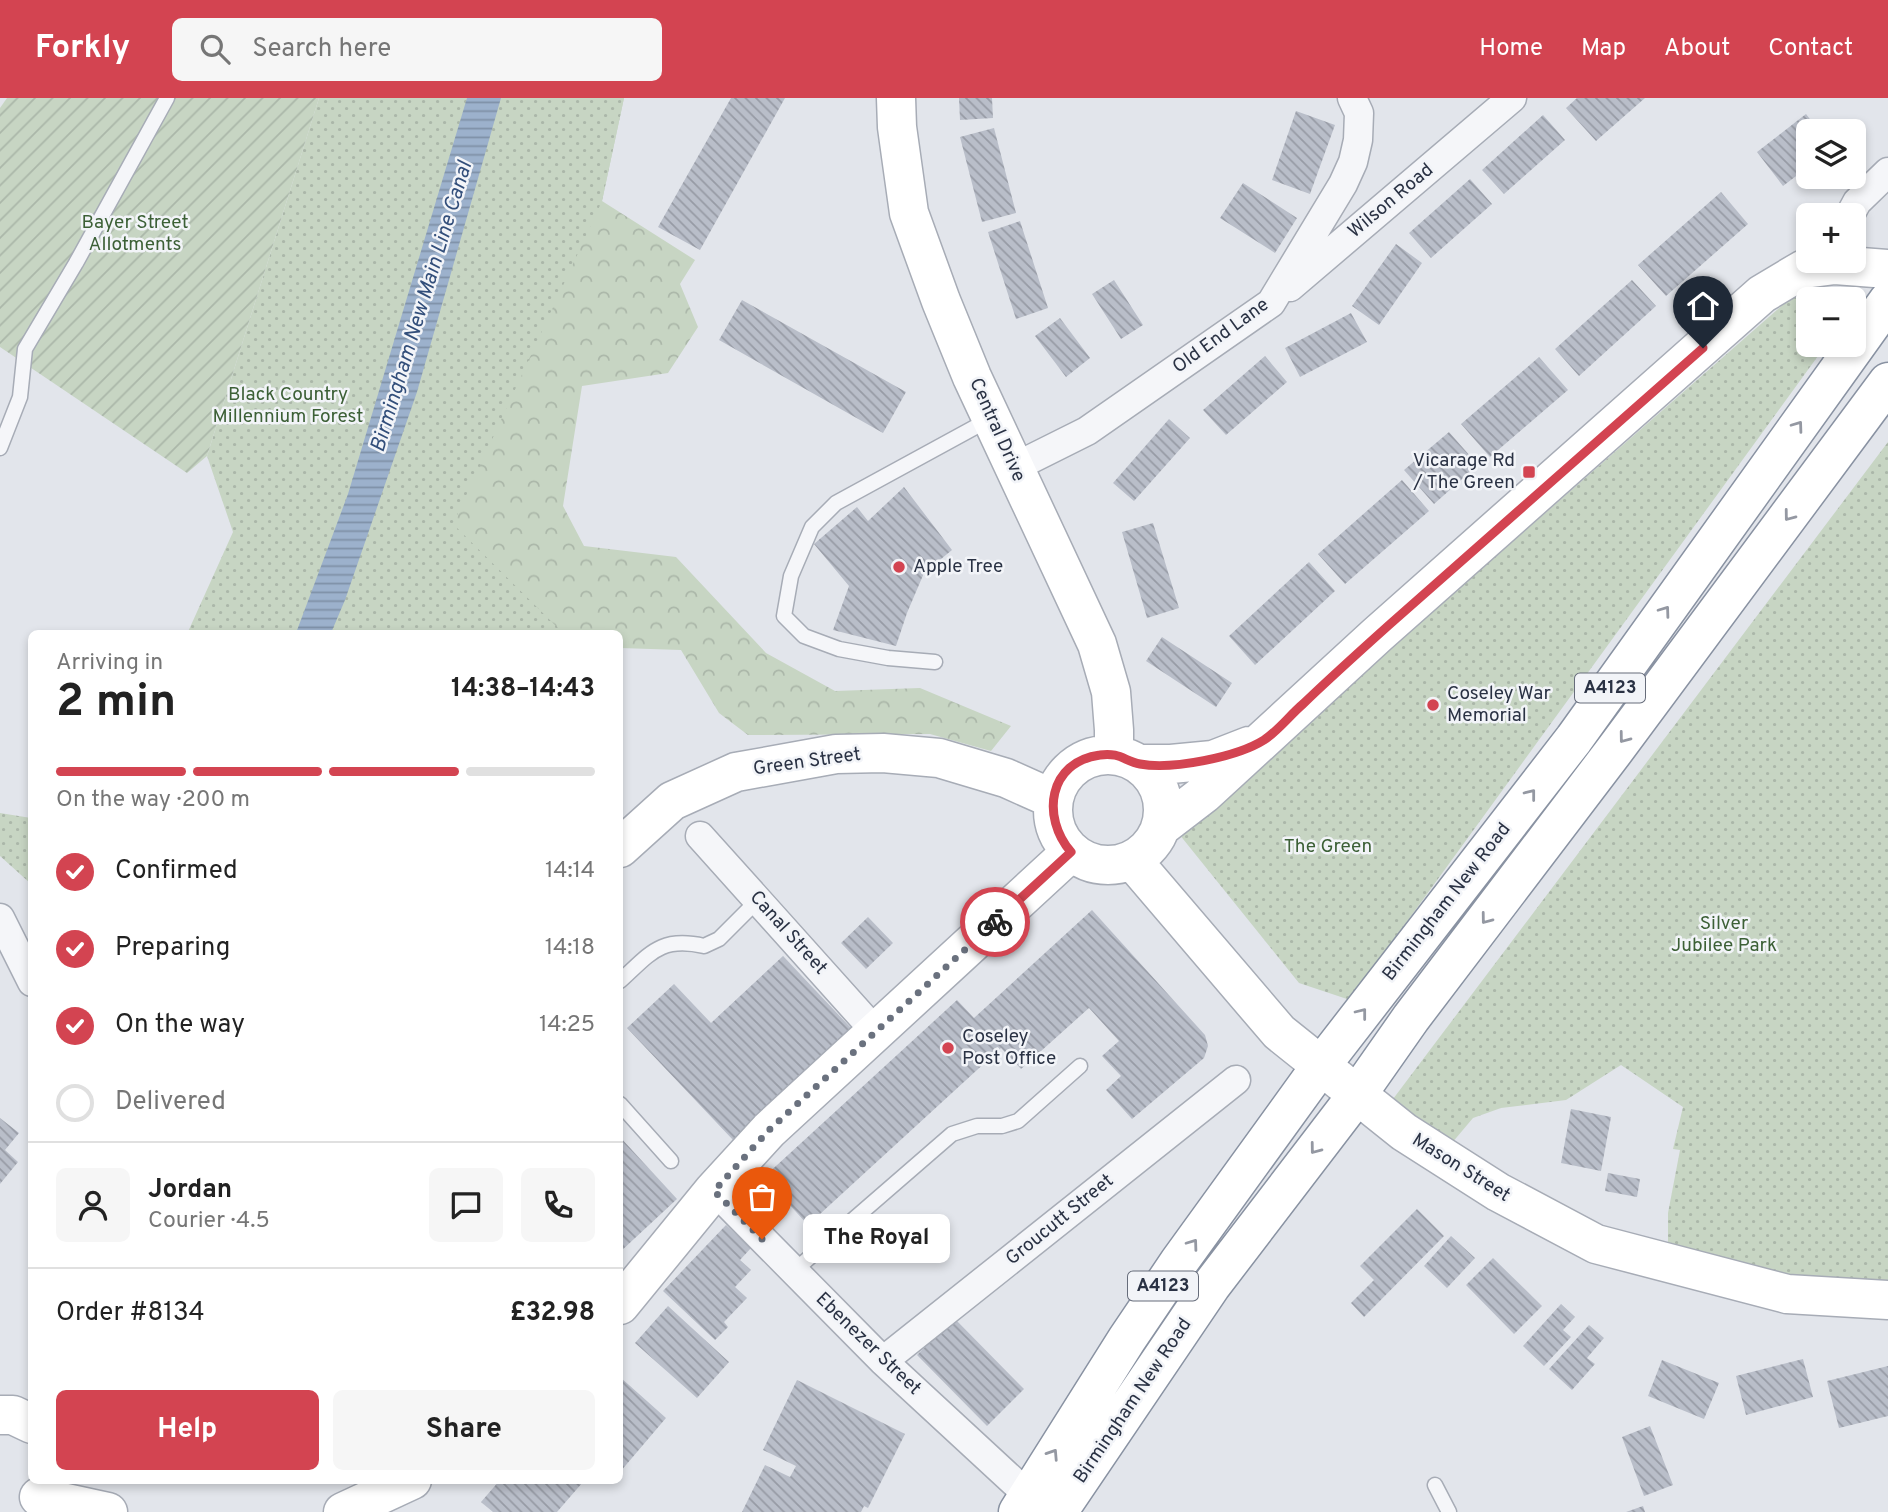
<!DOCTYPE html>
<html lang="en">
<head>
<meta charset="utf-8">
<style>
	body { margin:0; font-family:Overpass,sans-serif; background:#f6f6f6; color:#222; height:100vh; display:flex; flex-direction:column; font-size:26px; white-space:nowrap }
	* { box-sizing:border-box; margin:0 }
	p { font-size:23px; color:#767676 }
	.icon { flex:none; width:38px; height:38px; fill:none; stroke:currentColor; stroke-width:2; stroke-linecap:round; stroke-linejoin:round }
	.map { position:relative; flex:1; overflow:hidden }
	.details { position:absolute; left:28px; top:532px; width:595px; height:854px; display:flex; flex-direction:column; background:#fff; border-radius:10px; box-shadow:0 4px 10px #0003 }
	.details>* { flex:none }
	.fabs { position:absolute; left:1796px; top:21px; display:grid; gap:14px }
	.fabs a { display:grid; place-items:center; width:70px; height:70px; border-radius:10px; background:#fff; box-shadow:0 4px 10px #0003; font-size:35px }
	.pin { position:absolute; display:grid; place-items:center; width:60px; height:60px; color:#fff; margin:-72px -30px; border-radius:50% 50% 50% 0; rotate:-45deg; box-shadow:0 0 7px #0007 }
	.pin .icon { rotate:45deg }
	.courier { position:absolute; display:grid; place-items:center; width:70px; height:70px; margin:-35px; border:5px solid #d34451; border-radius:50%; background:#fff; color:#222; box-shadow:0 2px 9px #0007 }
	.bubble { position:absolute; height:49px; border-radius:10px; background:#fff; box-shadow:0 4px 10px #0003; font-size:23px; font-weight:700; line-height:49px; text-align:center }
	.summary em { font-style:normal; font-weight:700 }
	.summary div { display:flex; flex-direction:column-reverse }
	.summary { display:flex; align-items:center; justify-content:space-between; height:119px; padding:0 28px }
	h1 { font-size:46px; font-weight:700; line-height:52px }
	.bar { display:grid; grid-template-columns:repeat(4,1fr); gap:10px 7px; align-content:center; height:84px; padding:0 28px }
	.bar i { height:9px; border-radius:5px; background:#e0e0e0 }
	.bar .on { background:#d34451 }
	.bar p { grid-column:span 4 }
	.line { display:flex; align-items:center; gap:18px; padding:0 28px; border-top:2px solid #e0e0e0 }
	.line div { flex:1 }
	.round { display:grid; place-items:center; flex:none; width:74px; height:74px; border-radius:10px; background:#f6f6f6 }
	ol { padding:0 28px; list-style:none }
	li { display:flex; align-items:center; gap:21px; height:77px }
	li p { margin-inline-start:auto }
	li .icon { padding:7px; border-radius:50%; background:#d34451; color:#fff; stroke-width:4 }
	li:last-child { color:#767676 }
	li i { width:38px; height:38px; border:4px solid #e0e0e0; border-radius:50% }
	.primary-button { display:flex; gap:14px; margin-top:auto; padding:14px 28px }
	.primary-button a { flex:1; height:80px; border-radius:10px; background:#d34451; color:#fff; font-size:28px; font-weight:700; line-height:80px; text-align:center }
	.primary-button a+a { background:#f6f6f6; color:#222 }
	header { display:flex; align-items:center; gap:42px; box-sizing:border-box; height:98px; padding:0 35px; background:#d34451; color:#fff }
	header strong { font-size:33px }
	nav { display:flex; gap:38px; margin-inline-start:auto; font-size:24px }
	.search { width:490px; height:63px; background:#f6f6f6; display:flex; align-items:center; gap:18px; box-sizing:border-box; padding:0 24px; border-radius:10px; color:#767676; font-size:26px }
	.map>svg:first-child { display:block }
</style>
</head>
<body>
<header>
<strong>Forkly</strong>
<div class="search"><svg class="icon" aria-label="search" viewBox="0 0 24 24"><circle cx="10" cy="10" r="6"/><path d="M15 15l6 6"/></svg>Search here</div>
<nav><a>Home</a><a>Map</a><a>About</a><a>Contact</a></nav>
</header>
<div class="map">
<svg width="1888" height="1414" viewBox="0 0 1888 1414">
	<defs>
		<pattern id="forest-crowns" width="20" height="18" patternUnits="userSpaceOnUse" patternTransform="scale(1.75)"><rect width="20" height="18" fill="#c7d5c3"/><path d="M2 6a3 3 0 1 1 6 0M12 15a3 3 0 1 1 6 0" fill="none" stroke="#abb7a9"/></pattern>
		<pattern id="park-dots" width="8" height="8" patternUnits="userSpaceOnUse" patternTransform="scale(1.75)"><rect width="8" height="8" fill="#c7d5c3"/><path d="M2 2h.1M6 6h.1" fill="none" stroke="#abb7a9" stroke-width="1.8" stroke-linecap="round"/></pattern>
		<pattern id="garden-furrows" width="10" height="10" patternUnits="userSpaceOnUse" patternTransform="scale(1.75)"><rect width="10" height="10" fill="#c7d5c3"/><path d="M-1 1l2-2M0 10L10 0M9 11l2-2" fill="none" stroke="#abb7a9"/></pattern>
		<pattern id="water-rules" width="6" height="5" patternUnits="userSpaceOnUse" patternTransform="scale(1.75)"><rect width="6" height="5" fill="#9cb1cc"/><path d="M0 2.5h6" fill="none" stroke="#7f91a7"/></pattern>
		<pattern id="building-back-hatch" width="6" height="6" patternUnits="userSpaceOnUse" patternTransform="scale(1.75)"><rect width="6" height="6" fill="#b9bec9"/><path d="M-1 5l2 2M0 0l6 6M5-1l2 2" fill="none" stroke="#979ba5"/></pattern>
	</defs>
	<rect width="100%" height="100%" fill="#e2e5eb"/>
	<path fill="url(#forest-crowns)" d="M501,0H624L602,103L695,162L680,186L698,229L668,275L582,288L563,408L584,448L676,459L766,555L835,593L920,590L1011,628L991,653L930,636L748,637L719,615L681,552L620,550V536H327Z"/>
	<path fill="url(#park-dots)" d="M319,0H624L602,103L453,426L563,535L187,536L233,434L207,358Z
		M1864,195L1853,210V201H1808V247H1826L1350,902L1299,885L1179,736L1794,197Z
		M1888,344V1184L1788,1178L1701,1156L1668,1144V1115L1680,1052L1673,1051L1683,1009L1621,967L1566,1002L1501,1010L1473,1020L1446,1052L1390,1005Z
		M0,715L31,720V786L0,758Z"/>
	<path fill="url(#garden-furrows)" d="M7,0H319L207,358L187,375L0,249V10Z"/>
	<path fill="url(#water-rules)" d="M467,0H501L417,294L345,502L331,535H296L348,396Z"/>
	<path fill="url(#building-back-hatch)" d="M731,0H785L700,152L658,129Z
		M959,0H992L993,20L960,22Z
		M1577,0H1645L1596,43L1566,10Z
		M1296,13L1335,27L1310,96L1272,82Z
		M1806,16L1819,33H1808V69L1783,88L1757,54Z
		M1543,17L1565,42L1504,96L1482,72Z
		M994,30L1016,115L982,124L960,39Z
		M1470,81L1492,106L1431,160L1409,135Z
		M1243,85L1297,120L1275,155L1220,120Z
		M1721,94L1748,126L1666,198L1638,167Z
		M1020,123L1048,210L1016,221L988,134Z
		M1396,146L1422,165L1379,227L1352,208Z
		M1114,182L1143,227L1121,241L1092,196Z
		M1632,182L1656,208L1579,278L1555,251Z
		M742,202L906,294L883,335L719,242Z
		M1351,215L1367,244L1300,279L1285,250Z
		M1060,220L1090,260L1066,279L1035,238Z
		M1265,258L1287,284L1226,337L1203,312Z
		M1539,259L1568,292L1490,359L1461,326Z
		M1169,321L1190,340L1134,403L1113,385Z
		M1449,334L1478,367L1434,406L1404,372Z
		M1402,382L1429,413L1345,486L1318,456Z
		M904,389L952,452L924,475L907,515L896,548L833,532L849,488L814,446L857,409L868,423Z
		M1153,425L1179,510L1147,520L1122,434Z
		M1309,464L1335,493L1255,567L1229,538Z
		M1162,539L1232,585L1216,609L1146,563Z
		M1092,812L1205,937L1208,948L1204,960L1132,1021L1106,992L1121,978L1102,958L1119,943L1089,910L1021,971L1001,950L808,1127L764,1079L957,902L974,920Z
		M868,819L893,845L866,871L841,845Z
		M783,858L852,931L733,1042L627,930L674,886L711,925Z
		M1571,1011L1611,1019L1601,1073L1561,1065Z
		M0,1020L19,1035L5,1052L18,1064L0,1086Z
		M620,1039L677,1101L620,1154Z
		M1608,1075L1640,1081L1637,1099L1605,1093Z
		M1417,1111L1444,1138L1364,1219L1351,1205L1374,1182L1360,1168Z
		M726,1127L751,1150L740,1162L751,1172L735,1189L747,1200L724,1224L728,1229L715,1242L663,1193Z
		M1451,1138L1475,1160L1447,1190L1424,1168Z
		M1493,1160L1542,1208L1514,1236L1466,1187Z
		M1561,1206L1575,1219L1563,1232L1571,1239L1544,1268L1523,1248Z
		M668,1208L729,1264L697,1300L635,1245Z
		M954,1220L1024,1291L987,1328L917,1257Z
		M1589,1227L1604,1240L1587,1260L1595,1266L1572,1292L1549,1271Z
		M1803,1261L1813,1299L1746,1317L1736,1278Z
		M1662,1262L1719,1285L1704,1321L1648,1298Z
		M1888,1268V1318L1839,1330L1827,1283Z
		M620,1279L666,1320L620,1374Z
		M797,1282L905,1336L868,1410L864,1408L861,1414H742L765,1367L790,1379L796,1368L763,1352Z
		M1650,1328L1673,1387L1644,1398L1622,1339Z
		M500,1382H581L583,1384L557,1414H493L481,1404Z
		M1643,1408L1645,1414H1626Z"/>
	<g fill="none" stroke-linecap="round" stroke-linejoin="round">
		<defs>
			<path id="lane" d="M0,350L20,299L25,251L76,165L167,0
				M935,564L888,560L839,551L804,538L784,518L791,478L812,429L836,405L990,321
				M620,883C650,856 660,838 704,848L719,841L758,802
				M620,1006L671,1063
				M794,1173L952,1036L977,1028H1002L1018,1023L1080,968
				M1435,1387L1449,1414"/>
			<path id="street" d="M1850,117L1857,104L1888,74
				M1290,189L1512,0
				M1013,370L1087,333L1271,205L1343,86L1353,64L1358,42L1359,15L1352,0
				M700,738L875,933
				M0,820L32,884
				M714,1092L883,1263L1027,1396
				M883,1263L1236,982"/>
			<path id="secondary" d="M896,0L897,29L909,115L941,203L972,279L1097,546L1111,594L1114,632V652L1112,656
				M1053 712a55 55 0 1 1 110 0a55 55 0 1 1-110 0Z
				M1139,666H1171L1213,662L1249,648
				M1161,729L1204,696L1377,537L1762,196L1804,171L1835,167L1888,171
				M620,750L672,703L736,674L836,656L883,655L939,660L1006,680L1053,701
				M1132,762L1279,934L1404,1034L1498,1094L1596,1146L1787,1196L1888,1202
				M620,1207L714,1092L769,1032L1071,754
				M0,1317H13L32,1326
				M39,1399L108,1414
				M343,1414L412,1382"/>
			<path id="highway" d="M1018,1414L1127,1241L1179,1164L1320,969L1574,641L1888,203
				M1058,1414L1211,1188L1357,997L1411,920L1614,653L1888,284"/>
		</defs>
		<use href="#lane" stroke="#a7acb6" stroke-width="17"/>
		<use href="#street" stroke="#a7acb6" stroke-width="31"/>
		<use href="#secondary" stroke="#a7acb6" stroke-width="41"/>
		<use href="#highway" stroke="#8992a2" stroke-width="41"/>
		<use href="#lane" stroke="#f5f6f9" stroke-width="14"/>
		<use href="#street" stroke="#f5f6f9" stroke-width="28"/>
		<use href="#secondary" stroke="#fff" stroke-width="38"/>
		<use href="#highway" stroke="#fff" stroke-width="38"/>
	</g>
	<defs><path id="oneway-chevron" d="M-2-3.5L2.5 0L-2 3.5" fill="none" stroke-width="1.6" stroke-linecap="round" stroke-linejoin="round" transform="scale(1.75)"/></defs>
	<g stroke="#9498a2">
		<use href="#oneway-chevron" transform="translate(1798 328) rotate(-54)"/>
		<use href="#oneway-chevron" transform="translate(1789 418) rotate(127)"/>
		<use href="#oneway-chevron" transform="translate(1665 513) rotate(-54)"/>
		<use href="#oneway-chevron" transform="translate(1624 640) rotate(127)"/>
		<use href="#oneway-chevron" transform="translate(1531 696) rotate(-52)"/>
		<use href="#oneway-chevron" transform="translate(1486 821) rotate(127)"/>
		<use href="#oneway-chevron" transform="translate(1362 915) rotate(-52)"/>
		<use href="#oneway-chevron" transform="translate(1315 1051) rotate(127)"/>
		<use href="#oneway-chevron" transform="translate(1193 1146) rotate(-54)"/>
		<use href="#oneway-chevron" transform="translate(1053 1356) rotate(-57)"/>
	</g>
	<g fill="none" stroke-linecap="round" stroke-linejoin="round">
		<path stroke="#6a717e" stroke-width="7" stroke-dasharray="0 12.6" d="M762,1141L714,1093L769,1032L995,824"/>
		<path stroke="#d34451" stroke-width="9" d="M995,824L1071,754C1041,719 1048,664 1100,657C1119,654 1125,663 1140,666C1172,672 1237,659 1264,642C1278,633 1290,617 1303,606C1331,579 1360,553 1389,527C1493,434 1598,342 1703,250"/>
	</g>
	<g fill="#d34451" stroke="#f2f4f8" stroke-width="2.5">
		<rect x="1522" y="367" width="14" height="14" rx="3.5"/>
		<circle cx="899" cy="469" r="7"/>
		<circle cx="1433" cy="607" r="7"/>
		<circle cx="948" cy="950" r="7"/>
	</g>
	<g text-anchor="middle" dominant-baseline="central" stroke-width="5" stroke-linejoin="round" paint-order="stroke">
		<g fill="#f2f4f8" stroke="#666c7a" stroke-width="2">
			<rect x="1575" y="575.5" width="70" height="29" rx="5"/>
			<rect x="1128" y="1173.5" width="70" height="29" rx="5"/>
		</g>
		<g font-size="18" font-weight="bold" fill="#2a3244">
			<text x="1610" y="590">A4123</text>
			<text x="1163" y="1188">A4123</text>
		</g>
		<g font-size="19" fill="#2a3244" stroke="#f2f4f8">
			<text transform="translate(1391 103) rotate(-40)">Wilson Road</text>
			<text transform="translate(1221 238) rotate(-36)">Old End Lane</text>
			<text transform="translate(997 332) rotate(66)">Central Drive</text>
			<text transform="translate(807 664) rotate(-8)">Green Street</text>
			<text transform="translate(1447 804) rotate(-52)">Birmingham New Road</text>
			<text transform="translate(788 835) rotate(48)">Canal Street</text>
			<text transform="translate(1461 1070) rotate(32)">Mason Street</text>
			<text transform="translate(1060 1122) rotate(-39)">Groucutt Street</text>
			<text transform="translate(868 1246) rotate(44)">Ebenezer Street</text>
			<text transform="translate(1133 1303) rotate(-56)">Birmingham New Road</text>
		</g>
		<g font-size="19" fill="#3c6036" stroke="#f2f4f8">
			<text x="135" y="125">Bayer Street<tspan x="135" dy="22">Allotments</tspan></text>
			<text x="288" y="297">Black Country<tspan x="288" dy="22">Millennium Forest</tspan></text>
			<text x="1328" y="749">The Green</text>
			<text x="1724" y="826">Silver<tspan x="1724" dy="22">Jubilee Park</tspan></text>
		</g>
		<g font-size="19" fill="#2a3244" stroke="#f2f4f8" text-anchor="start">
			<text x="1515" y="363" text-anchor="end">Vicarage Rd<tspan x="1515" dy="22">/ The Green</tspan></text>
			<text x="913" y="469">Apple Tree</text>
			<text x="1447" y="596">Coseley War<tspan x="1447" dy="22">Memorial</tspan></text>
			<text x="962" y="939">Coseley<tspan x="962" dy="22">Post Office</tspan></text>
		</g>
		<g font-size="21" font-style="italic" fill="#324e7a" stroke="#f2f4f8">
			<text transform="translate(422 209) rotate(-73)">Birmingham New Main Line Canal</text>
		</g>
	</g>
</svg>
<div class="fabs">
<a><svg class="icon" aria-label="layers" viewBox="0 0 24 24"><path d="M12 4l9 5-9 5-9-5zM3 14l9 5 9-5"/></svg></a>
<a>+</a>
<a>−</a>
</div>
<div class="pin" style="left:762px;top:1141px;background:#ea580c"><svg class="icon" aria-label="bag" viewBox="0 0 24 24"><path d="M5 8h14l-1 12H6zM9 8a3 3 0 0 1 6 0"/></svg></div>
<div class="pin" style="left:1703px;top:250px;background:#1f2937"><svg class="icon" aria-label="home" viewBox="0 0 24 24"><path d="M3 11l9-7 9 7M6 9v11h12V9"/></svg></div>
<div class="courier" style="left:995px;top:824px"><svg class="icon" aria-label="bike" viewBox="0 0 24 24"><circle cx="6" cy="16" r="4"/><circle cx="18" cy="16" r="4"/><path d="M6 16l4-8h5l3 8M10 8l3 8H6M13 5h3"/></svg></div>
<div class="bubble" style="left:803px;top:1116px;width:147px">The Royal</div>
<section class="details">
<div class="summary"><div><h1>2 min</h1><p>Arriving in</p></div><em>14:38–14:43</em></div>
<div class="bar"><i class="on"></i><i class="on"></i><i class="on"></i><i></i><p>On the way · 200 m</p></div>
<ol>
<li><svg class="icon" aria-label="check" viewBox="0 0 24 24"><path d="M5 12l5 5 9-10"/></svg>Confirmed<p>14:14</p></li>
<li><svg class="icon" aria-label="check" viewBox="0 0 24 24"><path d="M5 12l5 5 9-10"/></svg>Preparing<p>14:18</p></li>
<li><svg class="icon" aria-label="check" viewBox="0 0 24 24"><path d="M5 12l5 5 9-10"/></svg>On the way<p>14:25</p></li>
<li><i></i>Delivered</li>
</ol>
<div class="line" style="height:126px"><a class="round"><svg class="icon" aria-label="person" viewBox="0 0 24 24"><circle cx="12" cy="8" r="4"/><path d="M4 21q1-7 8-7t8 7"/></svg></a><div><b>Jordan</b><p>Courier · 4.5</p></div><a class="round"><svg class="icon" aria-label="chat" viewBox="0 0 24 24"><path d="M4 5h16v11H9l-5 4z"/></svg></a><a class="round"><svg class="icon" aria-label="phone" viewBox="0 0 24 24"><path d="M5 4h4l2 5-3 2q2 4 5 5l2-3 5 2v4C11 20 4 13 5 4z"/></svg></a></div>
<div class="line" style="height:91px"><div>Order #8134</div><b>£32.98</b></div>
<div class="primary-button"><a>Help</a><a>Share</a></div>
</section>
</div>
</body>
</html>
